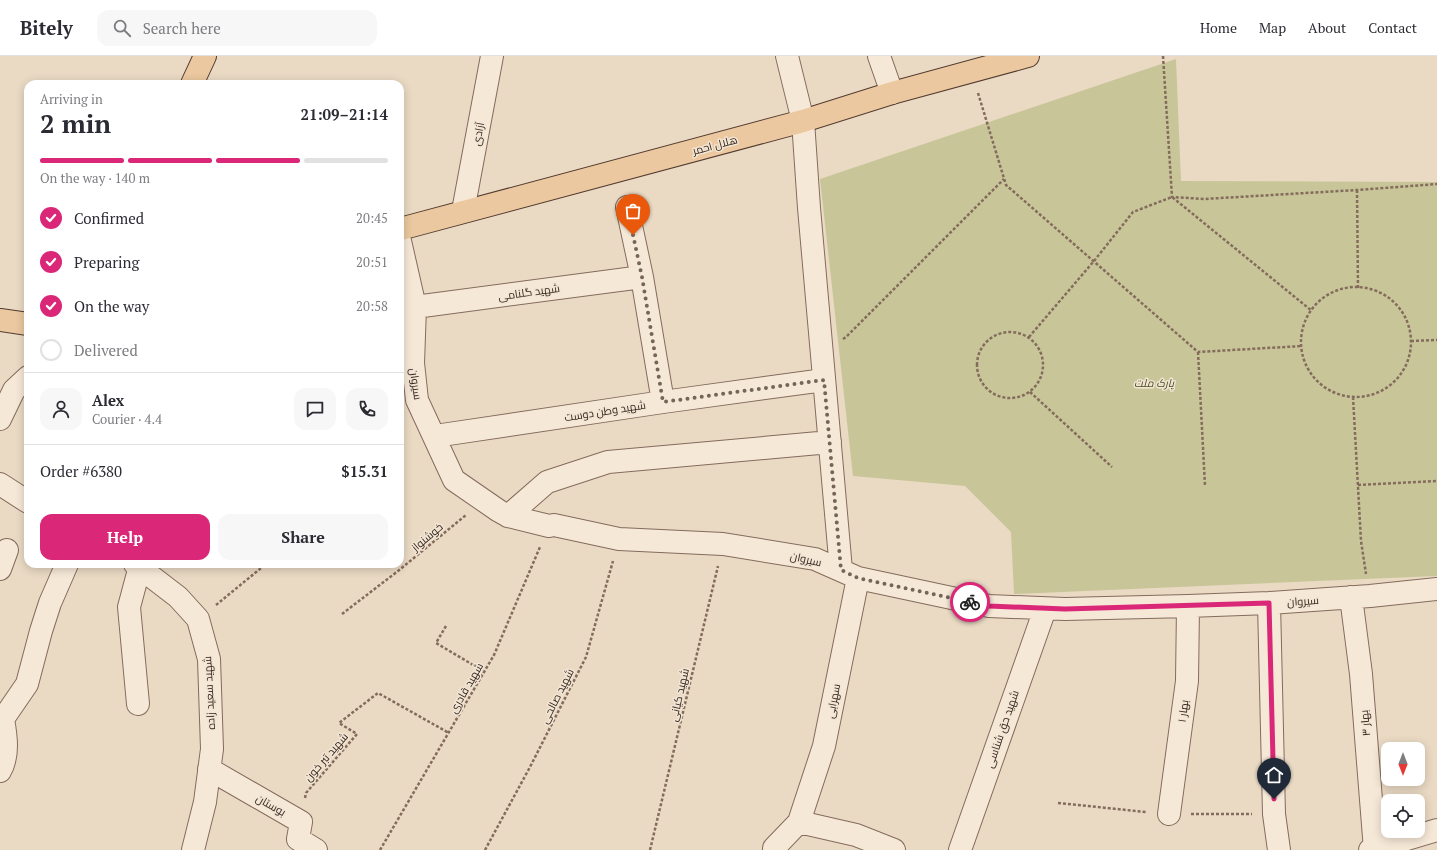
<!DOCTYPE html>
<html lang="en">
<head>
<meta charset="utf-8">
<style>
	body { margin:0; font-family:"PT Serif",Cairo,serif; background:#f7f7f7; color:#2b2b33; height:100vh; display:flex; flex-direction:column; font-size:15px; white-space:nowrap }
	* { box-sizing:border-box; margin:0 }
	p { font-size:13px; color:#7c7c81 }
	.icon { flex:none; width:22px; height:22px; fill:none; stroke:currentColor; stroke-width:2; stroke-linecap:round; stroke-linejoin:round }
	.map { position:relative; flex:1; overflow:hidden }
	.details { position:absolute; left:24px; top:24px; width:380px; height:488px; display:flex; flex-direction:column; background:#fff; border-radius:12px; box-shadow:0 2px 10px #0003 }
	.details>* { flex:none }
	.needle { width:26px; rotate:180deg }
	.buttons { position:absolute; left:1381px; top:686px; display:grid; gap:8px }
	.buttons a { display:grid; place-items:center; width:44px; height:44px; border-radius:8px; background:#fff; box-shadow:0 2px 10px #0003; font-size:20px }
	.pin { position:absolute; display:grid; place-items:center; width:34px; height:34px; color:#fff; margin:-41px -17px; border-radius:50% 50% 50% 0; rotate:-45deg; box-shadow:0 0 4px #0007 }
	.pin .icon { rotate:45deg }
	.courier { position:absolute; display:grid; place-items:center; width:40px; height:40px; margin:-20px; border:3px solid #db2777; border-radius:50%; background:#fff; color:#222; box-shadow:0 1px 5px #0007 }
	.overview em { font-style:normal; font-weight:700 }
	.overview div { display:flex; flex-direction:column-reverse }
	.overview { display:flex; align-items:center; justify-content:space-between; height:68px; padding:0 16px }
	h1 { font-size:26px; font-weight:700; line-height:30px }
	.bar { display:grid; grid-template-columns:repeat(4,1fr); gap:6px 4px; align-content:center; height:48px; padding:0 16px }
	.bar i { height:5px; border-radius:3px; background:#e1e1e2 }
	.bar .on { background:#db2777 }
	.bar p { grid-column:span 4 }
	.line { display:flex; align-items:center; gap:10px; padding:0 16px; border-top:1px solid #e1e1e2 }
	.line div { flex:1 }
	.round { display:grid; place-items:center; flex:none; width:42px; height:42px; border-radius:12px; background:#f7f7f7 }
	ol { padding:0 16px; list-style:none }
	li { display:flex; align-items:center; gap:12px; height:44px }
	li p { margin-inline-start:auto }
	li .icon { padding:4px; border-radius:50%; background:#db2777; color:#fff; stroke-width:4 }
	li:last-child { color:#7c7c81 }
	li i { width:22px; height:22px; border:2px solid #e1e1e2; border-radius:50% }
	.cta { display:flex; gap:8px; margin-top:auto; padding:8px 16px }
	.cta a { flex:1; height:46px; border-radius:12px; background:#db2777; color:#fff; font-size:16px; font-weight:700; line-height:46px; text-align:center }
	.cta a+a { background:#f7f7f7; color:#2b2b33 }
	header { display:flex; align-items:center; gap:24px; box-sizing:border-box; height:56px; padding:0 20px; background:#fff; border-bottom:1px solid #e1e1e2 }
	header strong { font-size:19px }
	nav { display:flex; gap:22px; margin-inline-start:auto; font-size:14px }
	.search { width:280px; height:36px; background:#f7f7f7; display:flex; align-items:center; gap:10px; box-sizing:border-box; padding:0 14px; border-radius:12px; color:#7c7c81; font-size:15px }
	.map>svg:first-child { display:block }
</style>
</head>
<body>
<header>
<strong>Bitely</strong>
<div class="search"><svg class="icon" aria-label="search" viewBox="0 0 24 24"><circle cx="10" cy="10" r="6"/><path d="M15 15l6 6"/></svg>Search here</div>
<nav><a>Home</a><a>Map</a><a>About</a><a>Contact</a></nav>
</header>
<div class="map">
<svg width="1437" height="794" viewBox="0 0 1437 794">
	<rect width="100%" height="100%" fill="#eadac4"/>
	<path fill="#c8c699" d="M1176,3L1181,125L1437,126V520L1014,538L1011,476L965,430L853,420L820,123Z"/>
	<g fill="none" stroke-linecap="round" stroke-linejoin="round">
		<defs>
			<path id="minor" d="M787,0L803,65L809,152L841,514
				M879,0L892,37
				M627,151L642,221L663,346
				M463,155L492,0
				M400,185L415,251L413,307L417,344L454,424L499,455L508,460L549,470L554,469L619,483L723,488L815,503L858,522L989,550L1065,553L1188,550L1269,547L1370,540L1437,533
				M415,251L642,221
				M0,363L14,334L28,321
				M435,380L663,346L824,324
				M0,428L28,446
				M508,460L547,426L608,406L830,386
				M135,508L178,541L198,563L209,603L212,693L205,746L193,794
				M0,513L7,494
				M1351,541L1361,618L1375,794
				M1269,547L1274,758L1279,794
				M138,648L129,551L140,510
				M0,662L3,663C6,680 9,700 0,715
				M3,663L27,628L41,575L50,547L67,508
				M209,713L301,766L298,783L316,794
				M1169,758L1187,625L1188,550
				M799,766L856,779L894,794
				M774,794V792L799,766L824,690L858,522
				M960,794L1045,553
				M1370,794L1437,774"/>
			<path id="major" d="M192,28L205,0
				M400,173L803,65L892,37L1028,0
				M0,264L28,268"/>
		</defs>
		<use href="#minor" stroke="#846b5c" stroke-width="24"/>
		<use href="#major" stroke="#523b30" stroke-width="24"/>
		<path stroke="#846b5c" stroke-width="2.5" stroke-dasharray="3 2" stroke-linecap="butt" d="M1163,0L1172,141L1204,143L1357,134L1437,128
			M978,37L1006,129L1198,296L1302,290
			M1357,134L1358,232
			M1301 286a55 55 0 1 1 110 0a55 55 0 1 1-110 0Z
			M977 309a33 33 0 1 1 66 0a33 33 0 1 1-66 0Z
			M1029,281L1094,205L1133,156L1172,141L1312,255
			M843,283L846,281L1004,123
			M1411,285L1437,284
			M1198,296L1205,430
			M1030,336L1112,411
			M1353,341L1361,485L1366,518
			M1358,429L1437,425
			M216,549L266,508
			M342,558L398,515L466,459
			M446,570L436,587L485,616
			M305,742L306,737L357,678L339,667L378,637L449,677
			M1058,747L1146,756
			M1191,758H1252
			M380,794L494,599L540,491
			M485,794L530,711L586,601L613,505
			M650,794L718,510"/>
		<use href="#minor" stroke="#f6e8d7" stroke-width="22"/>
		<use href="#major" stroke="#ebc89f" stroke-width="22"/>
	</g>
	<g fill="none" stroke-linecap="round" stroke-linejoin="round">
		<path stroke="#746559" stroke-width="4" stroke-dasharray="0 7.2" d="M633,179L642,221L663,346L824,324L841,514L858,522L970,546"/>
		<path stroke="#db2777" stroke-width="5" d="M970,546L989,550L1065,553L1269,547L1274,743"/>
	</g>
	<g text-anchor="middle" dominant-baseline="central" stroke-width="3" stroke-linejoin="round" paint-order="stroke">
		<g font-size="11" fill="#35261f" stroke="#f2e5d3">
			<text transform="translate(478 78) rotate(-79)">آزادی</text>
			<text transform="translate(715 89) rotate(-15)">هلال احمر</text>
			<text transform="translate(529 236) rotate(-8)">شهید گلنامی</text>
			<text transform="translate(416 328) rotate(82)">سیروان</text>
			<text transform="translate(605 355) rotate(-9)">شهید وطن دوست</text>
			<text transform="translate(427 481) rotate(-40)">خوشنواز</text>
			<text transform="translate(806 503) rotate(13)">سیروان</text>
			<text transform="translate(1303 545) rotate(-4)">سیروان</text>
			<text transform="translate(466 632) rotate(-60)">شهید قادری</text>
			<text transform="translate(209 637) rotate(-93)">شهید سعید زاده</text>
			<text transform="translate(679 639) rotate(-77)">شهید کیانی</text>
			<text transform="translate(557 640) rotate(-63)">شهید صالحی</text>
			<text transform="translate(833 645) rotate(-79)">سهرابی</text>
			<text transform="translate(1183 655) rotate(-82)">بهار ۱</text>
			<text transform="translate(1365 667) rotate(-95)">بهار ۳</text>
			<text transform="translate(1002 673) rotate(-71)">شهید حق شناسی</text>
			<text transform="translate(326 701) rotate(-49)">شهید تبر خون</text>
			<text transform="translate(271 749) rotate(30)">بوستان</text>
		</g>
		<g font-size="11" font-style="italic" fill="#4b5027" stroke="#f2e5d3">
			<text x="1154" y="327">پارک ملت</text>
		</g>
	</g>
</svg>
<div class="buttons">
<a><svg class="needle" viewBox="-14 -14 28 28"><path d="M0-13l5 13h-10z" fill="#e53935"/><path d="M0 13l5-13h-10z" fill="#7c7c81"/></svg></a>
<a><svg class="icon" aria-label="locate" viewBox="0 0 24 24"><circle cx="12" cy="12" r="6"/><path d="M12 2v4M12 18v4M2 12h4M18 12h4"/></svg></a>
</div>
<div class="pin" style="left:633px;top:179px;background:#ea580c"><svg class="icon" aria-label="bag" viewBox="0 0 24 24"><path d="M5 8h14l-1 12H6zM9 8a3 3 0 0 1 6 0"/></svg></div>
<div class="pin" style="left:1274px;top:743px;background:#1f2937"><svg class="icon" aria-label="home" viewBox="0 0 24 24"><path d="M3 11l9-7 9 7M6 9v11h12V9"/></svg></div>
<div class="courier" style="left:970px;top:546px"><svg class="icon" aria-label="bike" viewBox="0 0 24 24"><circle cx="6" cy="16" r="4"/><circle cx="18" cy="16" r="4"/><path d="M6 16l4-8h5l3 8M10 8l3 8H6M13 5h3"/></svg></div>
<section class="details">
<div class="overview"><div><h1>2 min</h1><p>Arriving in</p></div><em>21:09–21:14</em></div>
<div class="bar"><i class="on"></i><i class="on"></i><i class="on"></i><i></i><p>On the way · 140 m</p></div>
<ol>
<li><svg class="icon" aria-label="check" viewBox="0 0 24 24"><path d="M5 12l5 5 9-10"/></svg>Confirmed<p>20:45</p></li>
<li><svg class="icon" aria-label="check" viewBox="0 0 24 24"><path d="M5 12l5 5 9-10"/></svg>Preparing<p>20:51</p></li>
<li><svg class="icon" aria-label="check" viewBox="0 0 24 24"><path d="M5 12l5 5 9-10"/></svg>On the way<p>20:58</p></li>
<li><i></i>Delivered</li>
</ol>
<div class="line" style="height:72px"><a class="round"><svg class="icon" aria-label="person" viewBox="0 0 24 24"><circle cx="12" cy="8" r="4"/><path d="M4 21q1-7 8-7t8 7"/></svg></a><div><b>Alex</b><p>Courier · 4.4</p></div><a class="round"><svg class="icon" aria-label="chat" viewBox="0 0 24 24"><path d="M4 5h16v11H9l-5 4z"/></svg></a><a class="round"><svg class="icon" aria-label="phone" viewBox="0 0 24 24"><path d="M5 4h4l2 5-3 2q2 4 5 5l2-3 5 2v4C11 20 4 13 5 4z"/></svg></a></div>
<div class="line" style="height:52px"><div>Order #6380</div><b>$15.31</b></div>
<div class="cta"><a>Help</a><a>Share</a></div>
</section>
</div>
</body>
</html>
